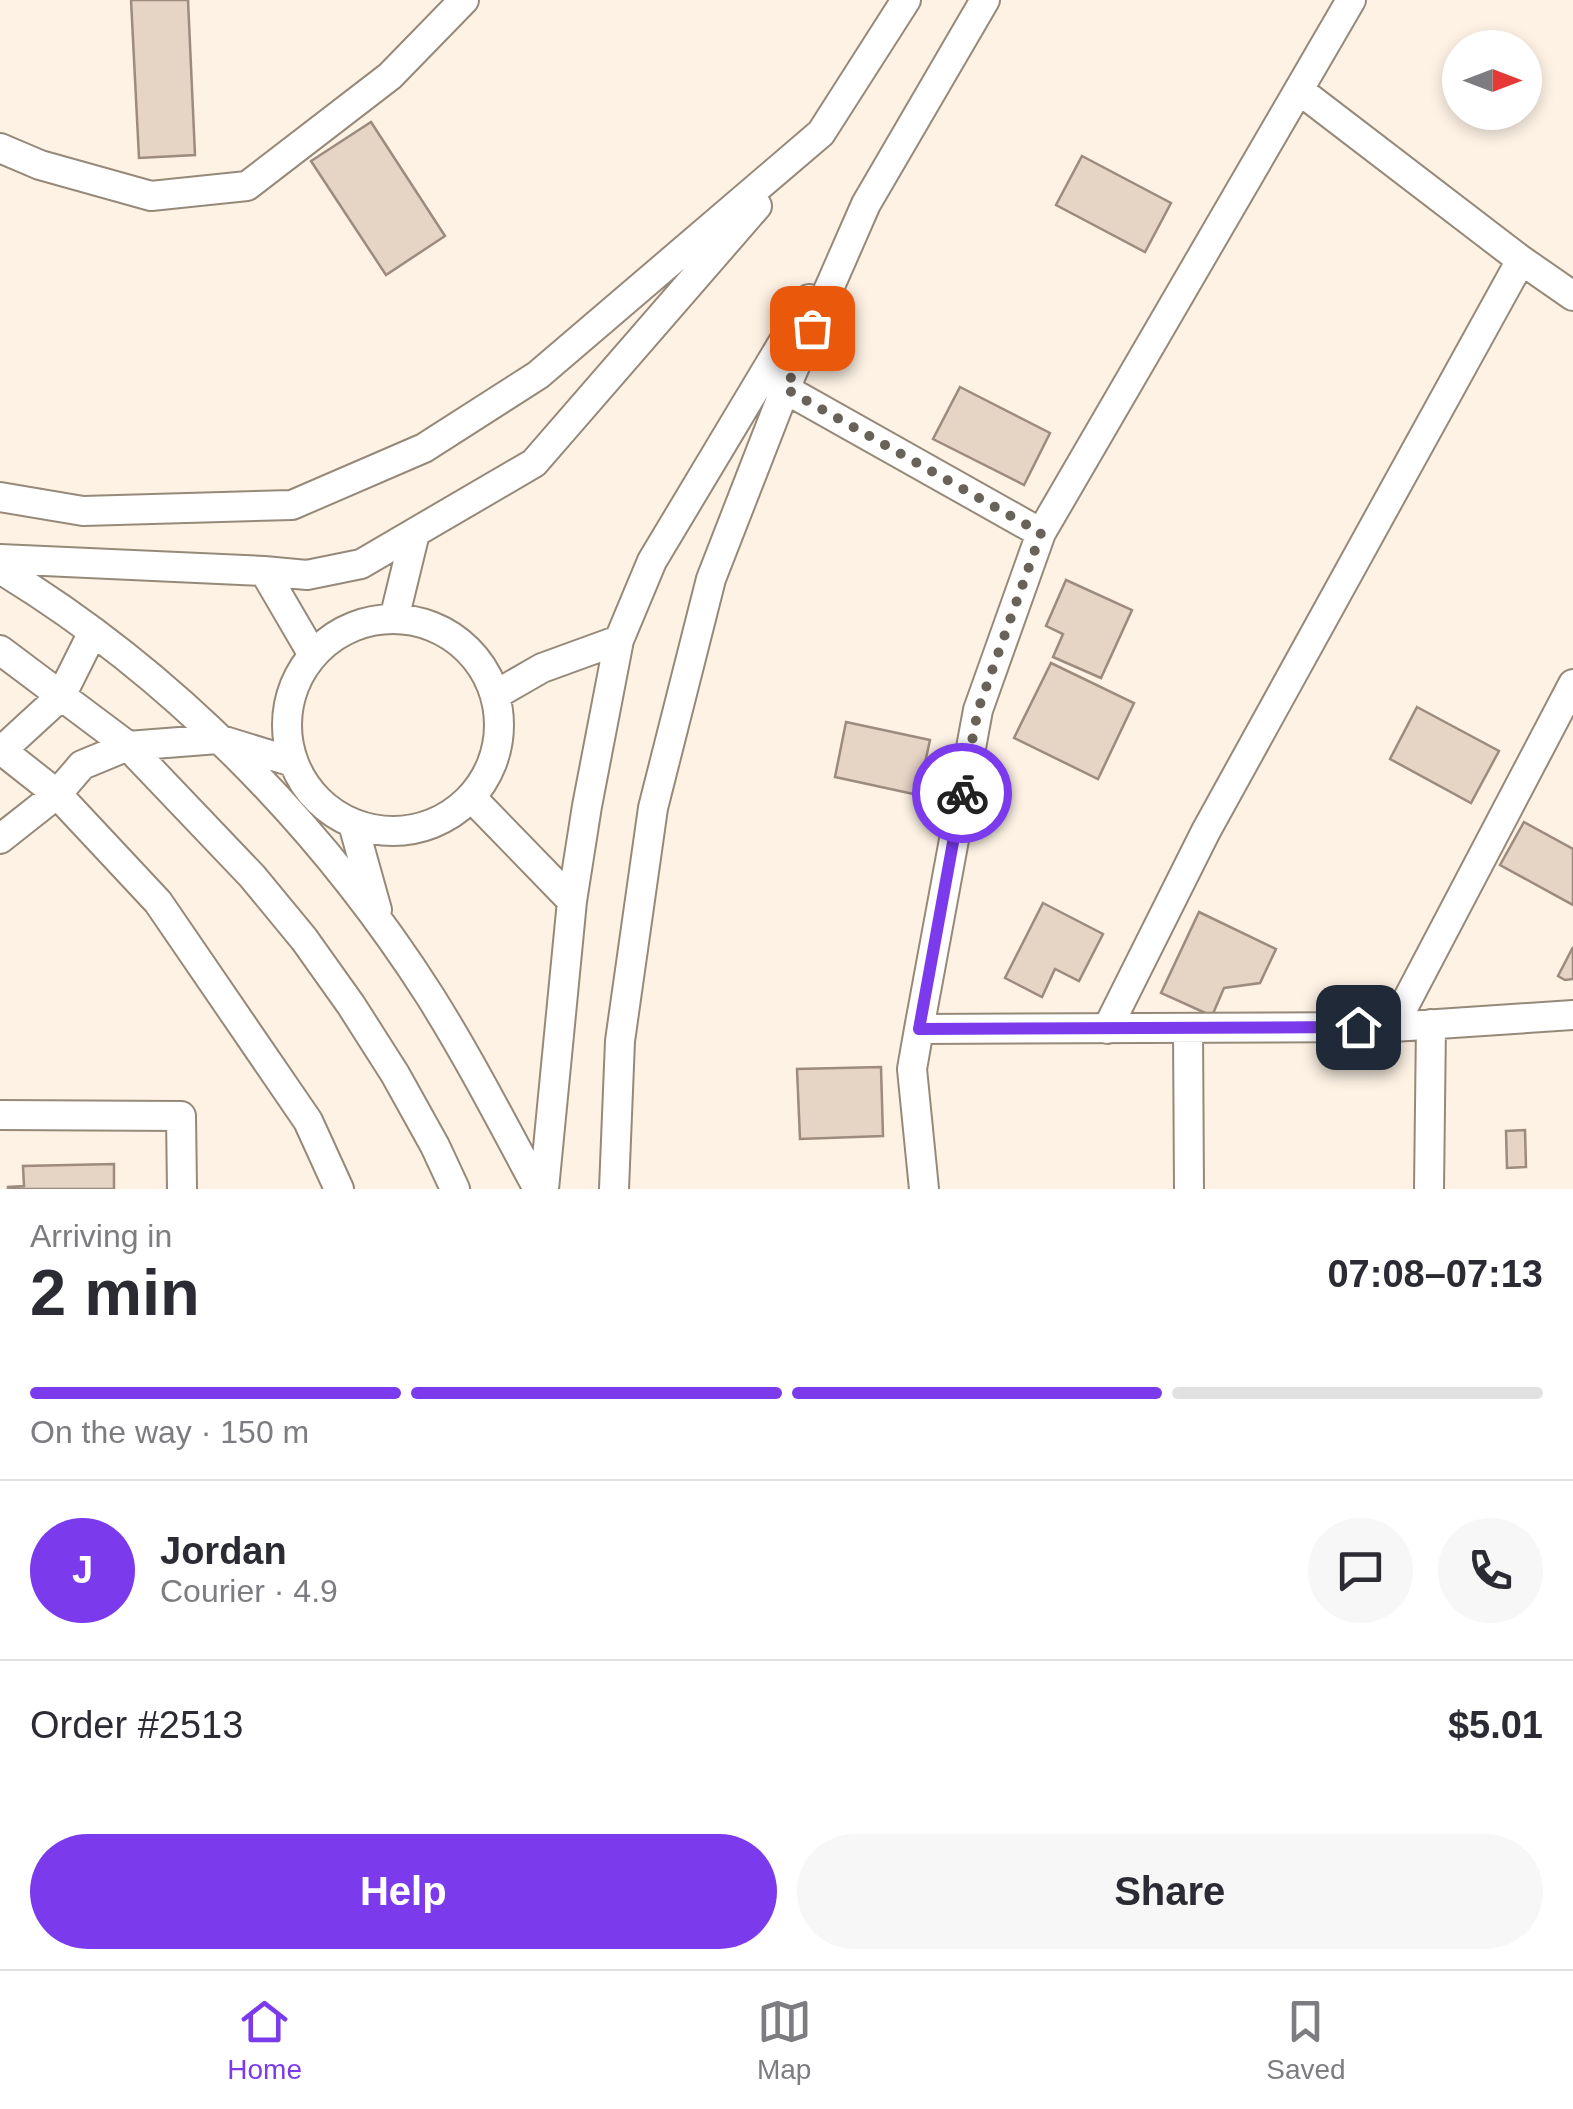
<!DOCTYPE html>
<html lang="en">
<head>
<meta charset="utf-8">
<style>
	body { margin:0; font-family:Arial,sans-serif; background:#f7f7f7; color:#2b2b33; height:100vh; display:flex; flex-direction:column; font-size:38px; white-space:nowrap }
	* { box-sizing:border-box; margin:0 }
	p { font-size:32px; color:#7c7c81 }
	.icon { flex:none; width:55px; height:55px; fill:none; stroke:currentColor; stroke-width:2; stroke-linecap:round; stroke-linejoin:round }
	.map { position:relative; height:1189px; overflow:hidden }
	.panel { display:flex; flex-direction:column; background:#fff; flex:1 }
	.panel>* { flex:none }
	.needle { width:65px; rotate:90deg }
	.buttons { position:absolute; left:1442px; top:30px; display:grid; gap:20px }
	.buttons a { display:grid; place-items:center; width:100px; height:100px; border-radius:50%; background:#fff; box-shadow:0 5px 15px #0003; font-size:50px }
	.pin { position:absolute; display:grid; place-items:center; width:85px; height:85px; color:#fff; margin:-42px; border-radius:20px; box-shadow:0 5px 15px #0006 }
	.courier { position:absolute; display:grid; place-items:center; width:100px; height:100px; margin:-50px; border:8px solid #7c3aed; border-radius:50%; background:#fff; color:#222; box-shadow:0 2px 12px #0007 }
	.headline em { font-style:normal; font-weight:600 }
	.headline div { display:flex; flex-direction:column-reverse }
	.headline { display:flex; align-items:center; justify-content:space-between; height:170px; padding:0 30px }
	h1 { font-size:65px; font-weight:600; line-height:75px }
	.bar { display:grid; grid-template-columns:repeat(4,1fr); gap:15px 10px; align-content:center; height:120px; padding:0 30px }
	.bar i { height:12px; border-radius:8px; background:#e1e1e2 }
	.bar .on { background:#7c3aed }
	.bar p { grid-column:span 4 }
	.line { display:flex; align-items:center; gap:25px; padding:0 30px; border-top:2px solid #e1e1e2 }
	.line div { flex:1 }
	.round { display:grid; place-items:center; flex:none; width:105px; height:105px; border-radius:52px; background:#f7f7f7 }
	.action { display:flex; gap:20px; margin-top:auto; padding:20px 30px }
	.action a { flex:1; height:115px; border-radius:60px; background:#7c3aed; color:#fff; font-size:40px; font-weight:600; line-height:115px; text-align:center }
	.action a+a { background:#f7f7f7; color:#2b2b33 }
	.dock { display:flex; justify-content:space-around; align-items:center; height:140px; border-top:2px solid #e1e1e2; background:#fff; font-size:28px; color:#7c7c81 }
	.dock a { display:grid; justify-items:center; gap:5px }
	.dock .on { color:#7c3aed }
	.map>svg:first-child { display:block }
</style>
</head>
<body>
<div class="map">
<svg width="1573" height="1189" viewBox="0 0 1573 1189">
	<rect width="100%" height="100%" fill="#fdf2e4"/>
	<path fill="#e6d4c5" stroke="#9c8b7e" stroke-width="2.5" d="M131,0H188L195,155L139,158Z
		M371,122L445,236L386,275L311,161Z
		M1082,156L1171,203L1145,252L1056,205Z
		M960,387L1050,433L1024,485L933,439Z
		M1066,580L1132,610L1101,678L1053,657L1063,634L1046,626Z
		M1051,663L1134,703L1098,779L1014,738Z
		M1417,707L1499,751L1471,803L1390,759Z
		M846,722L930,740L918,795L835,777Z
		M1524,822L1573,849V905L1500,865Z
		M1043,903L1103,934L1079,981L1055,969L1042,997L1005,978Z
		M1199,912L1276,949L1260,983L1224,988L1212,1016L1161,993Z
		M1573,947V979L1565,980L1558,976Z
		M881,1067L883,1136L800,1139L797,1069Z
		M1525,1130L1526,1167L1507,1168L1506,1131Z
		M114,1164V1189H8V1187L24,1186L23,1166Z"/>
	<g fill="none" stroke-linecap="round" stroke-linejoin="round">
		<defs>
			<path id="minor" d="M1299,90L1521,260L1573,296
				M0,148L40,165L151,196L247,186L390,76L464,0
				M785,389L1041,533L978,710L919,1029L912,1069L924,1189
				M0,497L83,511L292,505L424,448L538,375L821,133L906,0
				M1041,533L1351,0
				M0,559L264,571L307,575L361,564L534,463L757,206
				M0,569C172,673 322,827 430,996C469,1058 503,1124 538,1189
				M264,571L313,655
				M394,619L415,533
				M287 725a106 106 0 1 1 212 0a106 106 0 1 1-212 0Z
				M0,650L128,746L252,876L304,939L351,1005L395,1074L435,1146L455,1189
				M495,695L542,668L619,640
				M0,749L57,794L158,902L308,1121L339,1189
				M0,752L61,696L93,632
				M471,797L572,901
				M353,824L377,910
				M0,839L57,794L82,765L128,746L218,739L293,762
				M1393,1027L1573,684
				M919,1029L1393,1027L1573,1015
				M1107,1029L1206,831L1521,260
				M1188,1029L1189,1189
				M0,1115L181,1116L182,1189
				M544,1189L572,901L587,806L619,640L652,561L809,299
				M614,1189L620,1041L653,808L711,579L785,389L866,204L985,0
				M1429,1189L1431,1024"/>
		</defs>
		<use href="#minor" stroke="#968979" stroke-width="32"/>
		<use href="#minor" stroke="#fff" stroke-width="28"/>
	</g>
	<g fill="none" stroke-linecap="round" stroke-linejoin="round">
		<path stroke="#696259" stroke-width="10" stroke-dasharray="0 18" d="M812,328L786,389L1041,533L978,710L962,793"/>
		<path stroke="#7c3aed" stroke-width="12" d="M962,793L919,1029L1358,1027"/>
	</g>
</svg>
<div class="buttons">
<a><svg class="needle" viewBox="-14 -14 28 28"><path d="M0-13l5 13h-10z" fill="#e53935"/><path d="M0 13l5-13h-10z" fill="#7c7c81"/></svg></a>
</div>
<div class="pin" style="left:812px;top:328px;background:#ea580c"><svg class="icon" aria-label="bag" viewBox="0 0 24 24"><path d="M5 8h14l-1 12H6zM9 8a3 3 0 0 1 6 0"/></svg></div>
<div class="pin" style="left:1358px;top:1027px;background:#1f2937"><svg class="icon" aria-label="home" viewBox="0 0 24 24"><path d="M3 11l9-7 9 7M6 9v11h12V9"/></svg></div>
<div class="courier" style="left:962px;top:793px"><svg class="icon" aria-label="bike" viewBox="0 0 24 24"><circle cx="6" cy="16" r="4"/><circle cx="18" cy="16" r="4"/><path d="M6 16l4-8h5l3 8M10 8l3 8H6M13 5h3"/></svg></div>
</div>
<section class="panel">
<div class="headline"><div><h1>2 min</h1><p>Arriving in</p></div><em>07:08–07:13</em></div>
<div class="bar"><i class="on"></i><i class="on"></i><i class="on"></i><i></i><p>On the way · 150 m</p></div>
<div class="line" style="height:180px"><b class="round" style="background:#7c3aed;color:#fff">J</b><div><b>Jordan</b><p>Courier · 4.9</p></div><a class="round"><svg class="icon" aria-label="chat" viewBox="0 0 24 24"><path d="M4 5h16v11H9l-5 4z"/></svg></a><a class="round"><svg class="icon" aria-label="phone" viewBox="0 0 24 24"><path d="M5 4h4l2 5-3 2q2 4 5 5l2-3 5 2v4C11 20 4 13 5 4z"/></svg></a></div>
<div class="line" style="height:130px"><div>Order #2513</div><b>$5.01</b></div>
<div class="action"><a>Help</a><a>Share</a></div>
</section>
<nav class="dock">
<a class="on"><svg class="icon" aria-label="home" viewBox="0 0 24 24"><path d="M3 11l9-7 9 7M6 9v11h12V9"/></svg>Home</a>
<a><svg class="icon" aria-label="map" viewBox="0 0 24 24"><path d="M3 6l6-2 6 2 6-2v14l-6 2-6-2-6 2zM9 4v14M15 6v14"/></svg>Map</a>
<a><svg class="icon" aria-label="saved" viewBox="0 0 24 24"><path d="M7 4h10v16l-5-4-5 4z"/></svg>Saved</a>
</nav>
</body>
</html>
